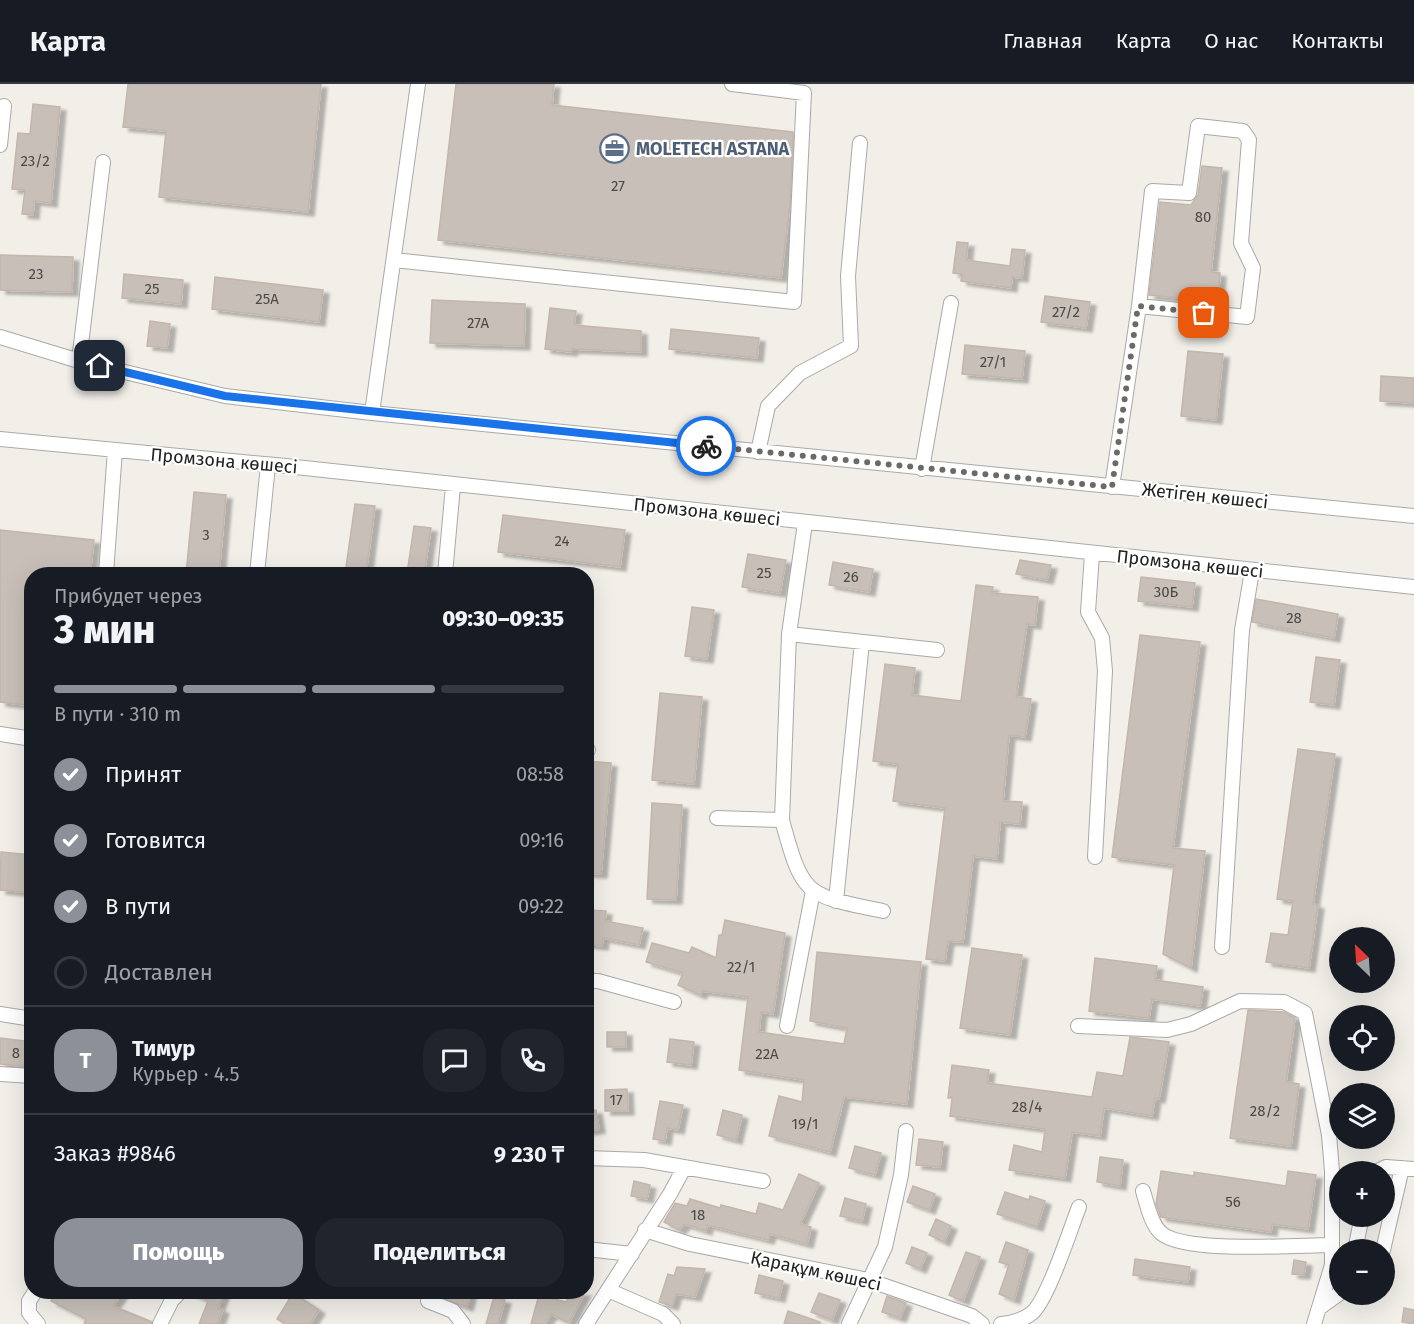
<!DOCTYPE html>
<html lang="ru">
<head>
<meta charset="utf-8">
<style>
	body { margin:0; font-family:"Fira Sans",sans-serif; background:#20242c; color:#f1f3f6; height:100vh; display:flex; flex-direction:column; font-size:22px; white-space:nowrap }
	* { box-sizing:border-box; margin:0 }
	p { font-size:20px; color:#9ea1a6 }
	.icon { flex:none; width:33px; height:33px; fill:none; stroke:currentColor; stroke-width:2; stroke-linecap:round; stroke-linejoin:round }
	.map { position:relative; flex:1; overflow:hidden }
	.drawer { position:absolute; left:24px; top:483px; width:570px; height:732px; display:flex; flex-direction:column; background:#171b24; border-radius:24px; box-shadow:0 6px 24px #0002 }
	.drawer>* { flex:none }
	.needle { width:39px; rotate:335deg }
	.fabs { position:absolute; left:1329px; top:843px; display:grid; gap:12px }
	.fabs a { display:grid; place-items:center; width:66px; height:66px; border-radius:50%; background:#171b24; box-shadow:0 6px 24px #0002; font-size:30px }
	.pin { position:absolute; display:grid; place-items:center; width:51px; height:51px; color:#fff; margin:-26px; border-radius:12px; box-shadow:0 3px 9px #0006 }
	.courier { position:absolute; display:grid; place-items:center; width:60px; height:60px; margin:-30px; border:4px solid #1a73e8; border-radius:50%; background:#fff; color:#222; box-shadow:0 2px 8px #0007 }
	.summary em { font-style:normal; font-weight:800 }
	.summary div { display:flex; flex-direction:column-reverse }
	.summary { display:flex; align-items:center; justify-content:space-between; height:102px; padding:0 30px }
	h1 { font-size:39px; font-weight:800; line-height:45px }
	.bar { display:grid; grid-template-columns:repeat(4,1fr); gap:9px 6px; align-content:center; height:72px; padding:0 30px }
	.bar i { height:8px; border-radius:4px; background:#363941 }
	.bar .on { background:#8c9099 }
	.bar p { grid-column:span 4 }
	.line { display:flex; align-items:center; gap:15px; padding:0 30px; border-top:2px solid #363941 }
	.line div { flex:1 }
	.round { display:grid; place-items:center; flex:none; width:63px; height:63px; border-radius:24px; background:#20242c }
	ol { padding:0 30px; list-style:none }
	li { display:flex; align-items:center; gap:18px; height:66px }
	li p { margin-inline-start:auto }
	li .icon { padding:6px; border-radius:50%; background:#8c9099; color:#fff; stroke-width:4 }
	li:last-child { color:#9ea1a6 }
	li i { width:33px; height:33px; border:3px solid #363941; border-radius:50% }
	.action { display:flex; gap:12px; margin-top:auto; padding:12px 30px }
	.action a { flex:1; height:69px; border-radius:24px; background:#8c9099; color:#fff; font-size:24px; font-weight:800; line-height:69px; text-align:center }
	.action a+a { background:#20242c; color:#f1f3f6 }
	header { display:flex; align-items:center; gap:36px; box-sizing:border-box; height:84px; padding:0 30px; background:#171b24; border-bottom:2px solid #363941 }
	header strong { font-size:28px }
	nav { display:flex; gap:33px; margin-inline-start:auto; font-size:21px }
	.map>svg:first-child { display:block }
</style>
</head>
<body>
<header>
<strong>Карта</strong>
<nav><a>Главная</a><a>Карта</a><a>О нас</a><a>Контакты</a></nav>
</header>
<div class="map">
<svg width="1414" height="1240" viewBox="0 0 1414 1240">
	<defs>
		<filter id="shadow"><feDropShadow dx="6" dy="4" stdDeviation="1.5" flood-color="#0004"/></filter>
	</defs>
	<rect width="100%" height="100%" fill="#f2efe9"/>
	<path fill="#c7bfb8" stroke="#c4b6ab" stroke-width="1.5" filter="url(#shadow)" d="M128,0H321L308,128L159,113L166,47L123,43Z
		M456,0H554L552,21L793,48L790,120L781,194L438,156Z
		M33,20L60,23L51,119L34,117L33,131L22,130L25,106L12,105L18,49L30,50Z
		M1202,82L1222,84L1211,188L1220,189L1218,218L1149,211L1160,118L1191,121L1198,111Z
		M957,158L968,159L966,176L1010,182L1012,165L1025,166L1022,194L1012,193L1011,204L961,197L962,190L953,189Z
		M0,171L73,173L72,208L0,206Z
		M124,190L183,196L181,220L122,214Z
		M215,193L323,206L319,238L212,225Z
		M1045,212L1090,218L1086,244L1041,238Z
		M432,216L525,220L524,262L430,259Z
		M550,224L576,227L574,241L641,247V268L572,265L571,268L545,265Z
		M150,237L170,240L167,264L147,262Z
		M671,245L759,254L757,274L669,265Z
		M965,261L1025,267L1022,295L962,290Z
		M1188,267L1223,270L1216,336L1181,332Z
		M1381,292L1414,294V319L1380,317Z
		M194,408L226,411L219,490H186Z
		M355,420L375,422L366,490H345Z
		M503,431L625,446L620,483L498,468Z
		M414,442L431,444L424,490H407Z
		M0,446L94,456L90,490H32V564L25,621L0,618Z
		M748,470L786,476L780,509L742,503Z
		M1020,476L1051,481L1047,496L1016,490Z
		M833,478L873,485L869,508L829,501Z
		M1141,493L1195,499L1192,523L1138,517Z
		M976,501L993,503L992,509L1038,513L1035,541L1027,540L1016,613L1031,615L1025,653L1009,651L1003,717L1022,718L1020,740L1000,738L997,775L973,772L963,858L948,857L945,877L926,875L945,724L893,717L898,680L873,677L885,580L915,584L912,611L961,617Z
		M1256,515L1338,530L1334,554L1252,538Z
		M692,523L714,526L707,575L685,572Z
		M1140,551L1200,558L1173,764L1205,767L1191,884L1163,870L1174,781L1112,773Z
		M1316,573L1340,576L1334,621L1310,618Z
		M660,609L702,613L694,700L652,696Z
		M1298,665L1335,670L1313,820L1318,821L1309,884L1266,878L1271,849L1288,851L1293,817L1277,815Z
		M586,677L611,679L601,790L586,789Z
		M652,719L682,721L676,816L647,815Z
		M1,768L32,771V809L0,806Z
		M588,826L606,827L605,837L643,844L639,861L603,854L602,862L586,860Z
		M725,836L785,849L773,930L761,928L759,948L844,960L847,944L810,937L817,868L921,878L907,1020L844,1013L830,1068L769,1052L779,1012L802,1018L804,996L739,986L748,913L702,907L700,911L678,901L683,889L646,878L652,859L689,869L692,863L716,874L719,851H722Z
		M972,864L1022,871L1010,951L960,944Z
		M1095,874L1157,882L1155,896L1203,903L1200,922L1152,915L1149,934L1089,927Z
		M1248,926L1284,928L1295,934L1286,998L1299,1000L1291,1062L1230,1054Z
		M607,948H626V963H607Z
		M1130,953L1169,958L1159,1015L1155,1014L1152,1032L1104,1024L1100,1052L1072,1048L1065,1094L1009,1086L1014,1061L1042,1068L1045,1045L950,1032L952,1014H948L952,981L989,986L987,999L1092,1013L1097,988L1123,992Z
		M0,954L32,958V983L0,980Z
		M670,955L694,958L691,981L667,978Z
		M627,1005L628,1027H605V1006Z
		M660,1017L683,1021L678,1046L667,1044L665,1057L653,1055Z
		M596,1026L599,1045L586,1047V1027Z
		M723,1026L742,1031L736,1056L717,1051Z
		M919,1055L943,1058L940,1083L916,1081Z
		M855,1062L881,1069L875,1091L849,1084Z
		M1100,1073L1123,1076L1120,1102L1097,1098Z
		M1161,1087L1194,1092V1088L1286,1102L1288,1087L1316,1091L1308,1145L1272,1140L1271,1148L1161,1133L1156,1120Z
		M799,1090L819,1099L800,1140L811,1143L807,1160L770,1150L768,1156L707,1141L706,1147L685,1140L679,1146L664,1138L675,1119L687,1122L690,1115L720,1124L721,1121L756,1130L759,1119L783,1126Z
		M634,1097L650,1101L647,1115L631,1112Z
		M913,1102L935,1110L929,1126L907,1118Z
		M1005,1108L1029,1116L1030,1112L1045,1117L1037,1143L997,1130Z
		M845,1114L866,1120L862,1137L840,1132Z
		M936,1135L951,1142L944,1158L929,1151Z
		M1006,1158L1028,1166L1014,1216L999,1210L1009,1181L999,1178Z
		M912,1163L927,1169L920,1185L906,1179Z
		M966,1168L980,1173L963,1217L949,1211Z
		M1135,1175L1190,1183L1188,1198L1133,1191Z
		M1294,1176L1306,1178L1304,1191L1292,1190Z
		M677,1183L705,1185L695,1213L676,1210L672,1222L659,1218L668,1190L674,1192Z
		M759,1191L783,1197L779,1214L755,1209Z
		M56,1208H123L113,1222L152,1238L151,1240H84L86,1235L51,1217Z
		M189,1208H224L218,1224L223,1226L218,1240H199L208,1217Z
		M424,1208H471L467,1223Z
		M571,1208H585L569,1239L551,1230L545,1240H531L539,1211L566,1218Z
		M293,1209L319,1226L310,1240H285L277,1235Z
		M819,1209L840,1216L832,1236L811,1228Z
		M887,1212L906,1219L900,1234L882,1228Z
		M494,1213L505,1216L498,1240H486Z
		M1404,1224L1414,1226V1240L1402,1238Z
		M788,1227L820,1238V1240H784Z"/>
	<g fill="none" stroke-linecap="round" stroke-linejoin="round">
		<defs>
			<path id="minor" d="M0,61L4,22
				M394,176L794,218L804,9L732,0
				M0,253L79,277L225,312L372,329L1414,432
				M79,277L103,78
				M372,329L418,0
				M0,355L286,382L1414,503
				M758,368L768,322L800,289L851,262L848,192L860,59
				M922,385L951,219
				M1112,403L1139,222L1152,107L1189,109L1198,42L1243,47L1249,56L1241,159L1253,184L1247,233L1139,222
				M1092,470L1088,528L1102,554L1105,587L1095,773
				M106,490L115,366
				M257,490L268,381
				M445,490L453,402
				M789,550L937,566
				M0,650L32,655
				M586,666H588
				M717,734L782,736L789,550L805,439
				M782,736C803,813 805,811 883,827
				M836,817L862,558
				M1222,863L1242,546L1252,487
				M586,897H598L674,918
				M0,930L32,935
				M787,942L813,807
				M1078,942L1167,946L1191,940L1240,917L1284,918L1305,929L1329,1051L1332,1087V1181L1314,1240
				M0,990L32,992
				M586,1074L644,1076L763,1097
				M1376,1088L1386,1083L1414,1085
				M1143,1107C1147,1120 1151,1140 1161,1149C1185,1170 1298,1161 1332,1161
				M645,1146L690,1160L868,1196L972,1232L982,1240
				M586,1165L632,1170
				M1355,1166L1362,1132
				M1383,1166L1402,1084
				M608,1206L663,1230L673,1240
				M35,1208L29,1217V1229L38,1240
				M428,1217L453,1227L463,1240
				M1319,1224L1340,1209
				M160,1240L172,1216L180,1208
				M586,1240L670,1110L684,1084
				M849,1240L885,1163L901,1091L906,1047
				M1001,1240C1012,1239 1023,1236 1032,1229C1048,1215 1070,1146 1079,1123"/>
		</defs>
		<use href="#minor" stroke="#a9a9a9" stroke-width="16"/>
		<use href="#minor" stroke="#fff" stroke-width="14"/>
	</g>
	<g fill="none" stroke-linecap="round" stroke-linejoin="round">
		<path stroke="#6b6a68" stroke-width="6" stroke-dasharray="0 10.8" d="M706,362L1112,403L1138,222L1204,229"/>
		<path stroke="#1a73e8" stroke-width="8" d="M100,282L225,312L706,362"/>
	</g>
	<defs>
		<symbol id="office-ring" viewBox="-11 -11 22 22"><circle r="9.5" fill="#fff" stroke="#5c6f8a" stroke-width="1.5"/><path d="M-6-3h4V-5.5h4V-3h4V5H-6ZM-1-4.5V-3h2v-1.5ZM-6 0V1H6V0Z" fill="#5c6f8a"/></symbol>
	</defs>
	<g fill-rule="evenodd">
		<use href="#office-ring" x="598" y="48" width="33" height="33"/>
	</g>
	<g text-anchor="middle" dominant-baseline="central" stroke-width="4.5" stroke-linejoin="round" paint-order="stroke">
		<g font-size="15" fill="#4b4948">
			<text x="35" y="77">23/2</text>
			<text x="618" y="102">27</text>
			<text x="1203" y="133">80</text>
			<text x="36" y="190">23</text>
			<text x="152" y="205">25</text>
			<text x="267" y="215">25А</text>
			<text x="1066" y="228">27/2</text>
			<text x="478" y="239">27А</text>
			<text x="993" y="278">27/1</text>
			<text x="206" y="451">3</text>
			<text x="562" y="457">24</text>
			<text x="764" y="489">25</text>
			<text x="851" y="493">26</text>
			<text x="1166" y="508">30Б</text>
			<text x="1294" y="534">28</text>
			<text x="741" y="883">22/1</text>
			<text x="16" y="969">8</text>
			<text x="767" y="970">22А</text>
			<text x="616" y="1016">17</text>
			<text x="1027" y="1023">28/4</text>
			<text x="1265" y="1027">28/2</text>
			<text x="805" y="1040">19/1</text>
			<text x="1233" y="1118">56</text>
			<text x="698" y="1131">18</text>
		</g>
		<g font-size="18" font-weight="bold" fill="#4e5e75" stroke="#fff" text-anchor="start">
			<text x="636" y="65">MOLETECH ASTANA</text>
		</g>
		<g font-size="18" fill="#222" stroke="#fff">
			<text transform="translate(224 377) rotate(5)">Промзона көшесі</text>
			<text transform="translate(1205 412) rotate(6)">Жетіген көшесі</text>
			<text transform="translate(707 428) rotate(6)">Промзона көшесі</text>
			<text transform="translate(1190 480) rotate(6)">Промзона көшесі</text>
			<text transform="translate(816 1187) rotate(12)">Қарақұм көшесі</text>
		</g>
	</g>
</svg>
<div class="fabs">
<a><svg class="needle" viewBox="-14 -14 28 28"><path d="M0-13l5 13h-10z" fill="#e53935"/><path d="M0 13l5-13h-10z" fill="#9ea1a6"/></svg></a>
<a><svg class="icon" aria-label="locate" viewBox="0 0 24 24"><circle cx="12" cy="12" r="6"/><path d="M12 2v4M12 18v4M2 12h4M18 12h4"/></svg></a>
<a><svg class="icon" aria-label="layers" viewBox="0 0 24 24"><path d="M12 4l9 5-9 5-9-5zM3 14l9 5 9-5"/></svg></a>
<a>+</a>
<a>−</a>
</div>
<div class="pin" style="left:1204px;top:229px;background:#ea580c"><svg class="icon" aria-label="bag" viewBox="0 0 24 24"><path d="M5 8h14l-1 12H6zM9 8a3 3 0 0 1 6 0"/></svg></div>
<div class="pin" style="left:100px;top:282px;background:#1f2937"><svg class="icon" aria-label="home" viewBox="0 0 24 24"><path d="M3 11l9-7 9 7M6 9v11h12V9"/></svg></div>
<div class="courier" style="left:706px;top:362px"><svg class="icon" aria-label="bike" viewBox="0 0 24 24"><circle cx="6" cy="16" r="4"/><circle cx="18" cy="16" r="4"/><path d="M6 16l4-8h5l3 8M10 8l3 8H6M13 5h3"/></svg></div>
<section class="drawer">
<div class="summary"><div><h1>3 мин</h1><p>Прибудет через</p></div><em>09:30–09:35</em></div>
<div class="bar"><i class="on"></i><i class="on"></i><i class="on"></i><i></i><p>В пути · 310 m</p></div>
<ol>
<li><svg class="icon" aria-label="check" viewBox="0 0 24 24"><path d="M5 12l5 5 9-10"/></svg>Принят<p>08:58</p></li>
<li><svg class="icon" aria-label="check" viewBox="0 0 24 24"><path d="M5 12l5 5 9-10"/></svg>Готовится<p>09:16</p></li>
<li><svg class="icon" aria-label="check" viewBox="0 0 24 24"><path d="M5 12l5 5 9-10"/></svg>В пути<p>09:22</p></li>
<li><i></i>Доставлен</li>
</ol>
<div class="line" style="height:108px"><b class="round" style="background:#8c9099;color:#fff">Т</b><div><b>Тимур</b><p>Курьер · 4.5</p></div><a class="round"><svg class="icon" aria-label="chat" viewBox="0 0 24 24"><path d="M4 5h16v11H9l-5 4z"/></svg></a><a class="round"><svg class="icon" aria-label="phone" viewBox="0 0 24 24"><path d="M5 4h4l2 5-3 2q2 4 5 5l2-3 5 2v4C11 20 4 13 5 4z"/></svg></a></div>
<div class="line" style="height:78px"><div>Заказ #9846</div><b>9 230 ₸</b></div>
<div class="action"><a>Помощь</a><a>Поделиться</a></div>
</section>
</div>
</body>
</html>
